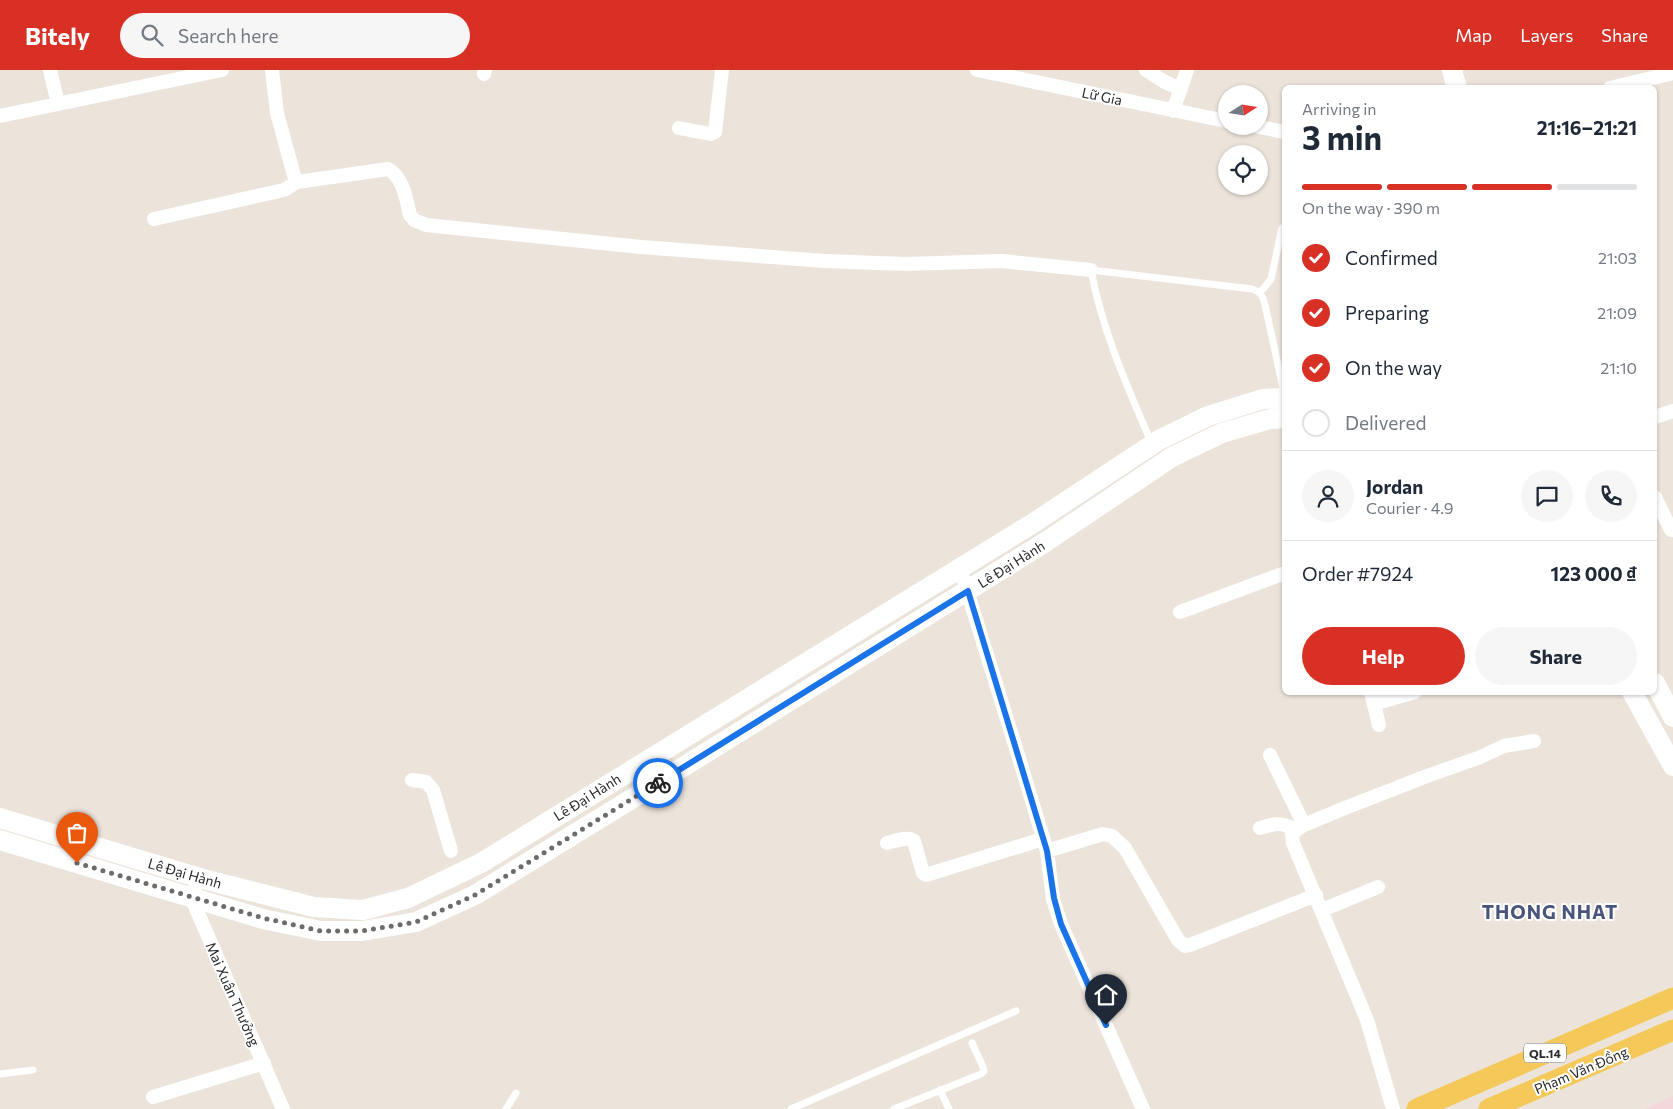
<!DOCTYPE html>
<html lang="en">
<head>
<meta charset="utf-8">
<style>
	body { margin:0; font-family:Commissioner,sans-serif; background:#f6f6f7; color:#1f2937; height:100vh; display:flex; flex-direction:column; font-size:19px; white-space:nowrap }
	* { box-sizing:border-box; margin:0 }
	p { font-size:16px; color:#747a83 }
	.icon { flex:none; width:28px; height:28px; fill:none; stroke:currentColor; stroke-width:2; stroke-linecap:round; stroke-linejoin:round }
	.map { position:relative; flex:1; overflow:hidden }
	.panel { position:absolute; left:1282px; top:15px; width:375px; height:610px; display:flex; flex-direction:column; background:#fff; border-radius:8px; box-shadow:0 1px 4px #0004 }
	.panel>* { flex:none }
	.needle { width:32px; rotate:78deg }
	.fabs { position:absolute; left:1218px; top:15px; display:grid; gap:10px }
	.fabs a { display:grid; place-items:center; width:50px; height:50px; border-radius:50%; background:#fff; box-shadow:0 1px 4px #0004; font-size:25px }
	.pin { position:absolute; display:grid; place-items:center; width:42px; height:42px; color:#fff; margin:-51px -21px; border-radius:50% 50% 50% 0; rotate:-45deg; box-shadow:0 0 5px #0007 }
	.pin .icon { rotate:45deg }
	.courier { position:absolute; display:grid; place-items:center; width:50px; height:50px; margin:-25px; border:4px solid #1a73e8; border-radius:50%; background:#fff; color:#222; box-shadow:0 1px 6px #0007 }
	.head em { font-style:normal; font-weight:700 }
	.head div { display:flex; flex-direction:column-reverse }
	.head { display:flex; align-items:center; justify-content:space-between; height:85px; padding:0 20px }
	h1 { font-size:32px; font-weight:700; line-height:38px }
	.bar { display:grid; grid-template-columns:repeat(4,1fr); gap:8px 5px; align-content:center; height:60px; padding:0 20px }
	.bar i { height:6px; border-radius:4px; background:#e0e1e3 }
	.bar .active { background:#d93025 }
	.bar p { grid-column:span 4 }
	.line { display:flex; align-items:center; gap:12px; padding:0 20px; border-top:1px solid #e0e1e3 }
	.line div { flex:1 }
	.round { display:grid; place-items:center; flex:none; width:52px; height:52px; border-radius:26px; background:#f6f6f7 }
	ol { padding:0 20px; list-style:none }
	li { display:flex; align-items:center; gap:15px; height:55px }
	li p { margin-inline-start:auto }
	li .icon { padding:5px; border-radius:50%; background:#d93025; color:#fff; stroke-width:4 }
	li:last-child { color:#747a83 }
	li i { width:28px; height:28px; border:2px solid #e0e1e3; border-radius:50% }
	.cta { display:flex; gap:10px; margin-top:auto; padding:10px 20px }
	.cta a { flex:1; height:58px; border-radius:30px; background:#d93025; color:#fff; font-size:20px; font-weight:700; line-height:58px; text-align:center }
	.cta a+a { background:#f6f6f7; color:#1f2937 }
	header { display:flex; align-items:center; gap:30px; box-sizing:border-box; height:70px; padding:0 25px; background:#d93025; color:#fff }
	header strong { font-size:24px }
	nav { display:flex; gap:28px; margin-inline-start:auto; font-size:18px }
	.search { width:350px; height:45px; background:#f6f6f7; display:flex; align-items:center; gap:12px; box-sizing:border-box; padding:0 18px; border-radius:28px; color:#747a83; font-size:19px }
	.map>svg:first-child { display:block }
</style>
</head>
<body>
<header>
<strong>Bitely</strong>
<div class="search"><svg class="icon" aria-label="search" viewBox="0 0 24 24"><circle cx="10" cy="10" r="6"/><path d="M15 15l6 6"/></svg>Search here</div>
<nav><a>Map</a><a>Layers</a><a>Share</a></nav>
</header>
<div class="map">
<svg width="1673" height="1039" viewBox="0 0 1673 1039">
	<rect width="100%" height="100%" fill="#ece4db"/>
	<path fill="#f3d8db" d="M1673,1026V1039H1644Z"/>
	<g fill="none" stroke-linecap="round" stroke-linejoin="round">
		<path stroke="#fff" stroke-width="7" d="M1259,222L1264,218L1271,209L1282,158
			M1151,372C1127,316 1102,260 1091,200L1252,219C1261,222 1263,226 1265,235L1285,327
			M0,1004L33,1000
			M940,1020L949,1039
			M506,1039L516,1023
			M791,1039L1016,941
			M894,1039L981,1004L984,1001L983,997L972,973"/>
		<path stroke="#fff" stroke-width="14" d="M50,0L58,34
			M272,0L277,43L295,109L297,112L388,99C404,108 406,129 410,145L414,150L426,155L641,177L825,191L905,194L1002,191L1091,200
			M977,0L1226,51
			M1146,0L1165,12L1181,19
			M484,4L485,0
			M1610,18L1673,3
			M1173,41L1187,0
			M0,46L222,0
			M1254,56L1285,62
			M679,58L710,64L715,62L722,0
			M154,149L284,120L297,112
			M1655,347L1673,341
			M1655,427L1671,460
			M960,498L1019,688L1047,781L1053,829L1061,854L1143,1039
			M1180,542L1285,503
			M1371,622L1379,655
			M1374,634L1415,622
			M1270,685L1304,755
			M412,710L426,712L433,720L451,781
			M1260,758C1276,753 1281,752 1296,760
			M887,773C895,771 907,766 914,771L923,803L926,805L1043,769
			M1047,781L1103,764L1112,766L1125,778L1178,870L1185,876L1190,875L1316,825
			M199,808L191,827L283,1039
			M1322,840L1378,817
			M153,1027L264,993
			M1393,1039L1367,950L1293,773L1292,763L1304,755L1345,738L1427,706L1478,688L1504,676L1534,671"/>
		<path stroke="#fff" stroke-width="20" d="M1452,0L1457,18
			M1655,613L1673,647
			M1632,622L1673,696
			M0,748L207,810L314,837L363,840L408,828L481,793L1035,452L1159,370L1208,346L1263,329L1285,328
			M0,770L263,849L321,861H362L416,852L475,825L625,733L1044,473L1172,387L1222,363L1270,349L1285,348"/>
		<path stroke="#f4c859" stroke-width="21" d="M1417,1039L1673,928
			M1489,1039L1673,960"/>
	</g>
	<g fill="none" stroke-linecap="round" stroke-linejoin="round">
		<path stroke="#6e6b68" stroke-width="5" stroke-dasharray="0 9" d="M77,793L263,848L321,861H362L416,852L475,825L658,713"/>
		<path stroke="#1a73e8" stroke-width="6" d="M658,713L968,521L1047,781L1054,828L1061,854L1106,955"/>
	</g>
	<g text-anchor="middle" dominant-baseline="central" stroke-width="4" stroke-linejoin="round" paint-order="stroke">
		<rect fill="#fff" stroke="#6a6a6a" stroke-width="1" x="1524" y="973.5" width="42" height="19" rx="4"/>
		<g font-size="12" font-weight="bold" fill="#2a2a2a">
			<text x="1545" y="983">QL.14</text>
		</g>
		<g font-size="14" fill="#2a2a2a" stroke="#fff">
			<text transform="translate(1102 26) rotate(12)">Lữ Gia</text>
			<text transform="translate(1011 494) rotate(-32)">Lê Đại Hành</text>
			<text transform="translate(587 727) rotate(-32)">Lê Đại Hành</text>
			<text transform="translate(185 803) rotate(16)">Lê Đại Hành</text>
			<text transform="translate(233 924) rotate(66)">Mai Xuân Thưởng</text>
			<text transform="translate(1581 1000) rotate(-23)">Phạm Văn Đồng</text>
		</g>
		<g font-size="19" font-weight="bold" letter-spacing="1" fill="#49557c" stroke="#fff">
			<text x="1550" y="841">THONG NHAT</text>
		</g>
	</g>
</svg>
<div class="fabs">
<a><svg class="needle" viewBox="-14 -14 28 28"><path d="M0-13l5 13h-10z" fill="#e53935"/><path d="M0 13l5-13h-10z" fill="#747a83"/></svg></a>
<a><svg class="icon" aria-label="locate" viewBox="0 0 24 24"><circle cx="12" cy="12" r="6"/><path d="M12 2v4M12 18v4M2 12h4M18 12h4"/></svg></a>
</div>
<div class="pin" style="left:77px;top:793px;background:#ea580c"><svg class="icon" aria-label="bag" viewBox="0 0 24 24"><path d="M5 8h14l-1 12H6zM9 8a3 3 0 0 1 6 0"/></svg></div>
<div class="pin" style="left:1106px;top:955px;background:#1f2937"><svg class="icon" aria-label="home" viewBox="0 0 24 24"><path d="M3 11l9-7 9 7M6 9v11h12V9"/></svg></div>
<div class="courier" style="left:658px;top:713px"><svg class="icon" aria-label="bike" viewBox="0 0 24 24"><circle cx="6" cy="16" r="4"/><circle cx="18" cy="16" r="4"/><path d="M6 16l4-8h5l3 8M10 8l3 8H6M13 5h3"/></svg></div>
<section class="panel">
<div class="head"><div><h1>3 min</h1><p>Arriving in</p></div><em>21:16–21:21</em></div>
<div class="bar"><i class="active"></i><i class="active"></i><i class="active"></i><i></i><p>On the way · 390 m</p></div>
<ol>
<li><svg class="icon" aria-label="check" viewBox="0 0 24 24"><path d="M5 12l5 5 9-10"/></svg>Confirmed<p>21:03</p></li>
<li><svg class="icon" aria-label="check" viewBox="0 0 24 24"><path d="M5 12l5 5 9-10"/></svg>Preparing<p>21:09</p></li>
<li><svg class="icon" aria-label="check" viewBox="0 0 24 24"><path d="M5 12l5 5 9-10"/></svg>On the way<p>21:10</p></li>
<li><i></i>Delivered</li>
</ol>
<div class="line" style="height:90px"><a class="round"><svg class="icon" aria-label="person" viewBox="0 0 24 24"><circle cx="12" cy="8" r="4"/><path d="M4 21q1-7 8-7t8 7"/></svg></a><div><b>Jordan</b><p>Courier · 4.9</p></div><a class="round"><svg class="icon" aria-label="chat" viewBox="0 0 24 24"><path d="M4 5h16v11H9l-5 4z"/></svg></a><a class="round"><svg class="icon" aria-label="phone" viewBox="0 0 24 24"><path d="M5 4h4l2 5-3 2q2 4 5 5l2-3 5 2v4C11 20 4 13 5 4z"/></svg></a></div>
<div class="line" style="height:65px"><div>Order #7924</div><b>123 000 ₫</b></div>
<div class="cta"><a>Help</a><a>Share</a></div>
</section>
</div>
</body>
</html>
